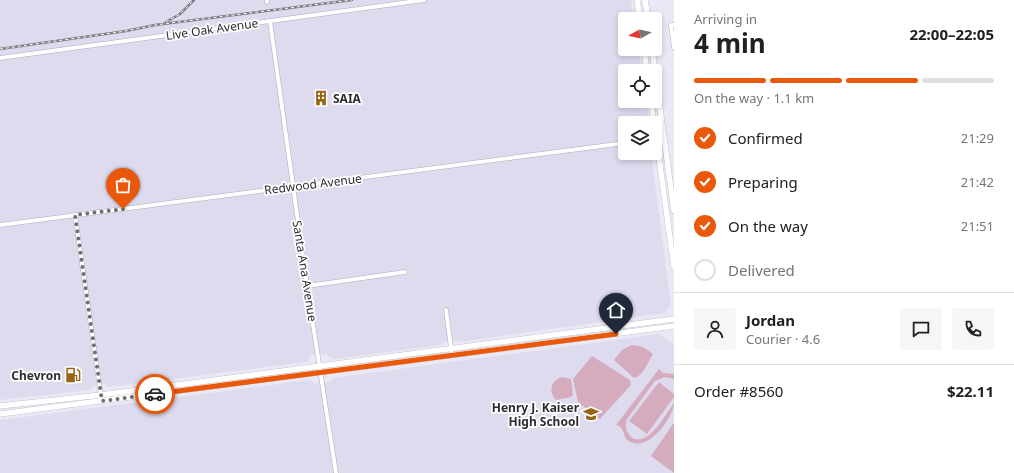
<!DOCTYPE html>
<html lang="en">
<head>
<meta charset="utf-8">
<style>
	body { margin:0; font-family:"Noto Sans",sans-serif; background:#f6f6f6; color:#202124; height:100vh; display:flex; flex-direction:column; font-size:15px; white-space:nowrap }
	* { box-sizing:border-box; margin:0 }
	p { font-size:13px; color:#757577 }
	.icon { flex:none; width:22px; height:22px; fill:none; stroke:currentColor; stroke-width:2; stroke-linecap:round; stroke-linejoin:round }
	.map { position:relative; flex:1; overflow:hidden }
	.details { display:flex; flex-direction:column; background:#fff; width:340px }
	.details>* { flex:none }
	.needle { width:26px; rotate:262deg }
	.tools { position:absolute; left:618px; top:12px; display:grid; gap:8px }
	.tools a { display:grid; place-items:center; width:44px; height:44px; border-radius:4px; background:#fff; box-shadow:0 2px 6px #0003; font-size:20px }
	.pin { position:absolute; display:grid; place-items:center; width:34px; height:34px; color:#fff; margin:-41px -17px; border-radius:50% 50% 50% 0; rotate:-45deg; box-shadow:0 0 4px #0007 }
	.pin .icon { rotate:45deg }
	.courier { position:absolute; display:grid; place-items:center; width:40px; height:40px; margin:-20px; border:3px solid #ea580c; border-radius:50%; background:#fff; color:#222; box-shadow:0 1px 5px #0007 }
	.head em { font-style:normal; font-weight:700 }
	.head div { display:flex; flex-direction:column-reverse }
	.head { display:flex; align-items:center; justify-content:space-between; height:68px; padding:0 20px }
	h1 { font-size:26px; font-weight:700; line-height:30px }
	.bar { display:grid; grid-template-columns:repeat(4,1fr); gap:6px 4px; align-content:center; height:48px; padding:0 20px }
	.bar i { height:5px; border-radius:3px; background:#e0e0e0 }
	.bar .current { background:#ea580c }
	.bar p { grid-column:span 4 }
	.line { display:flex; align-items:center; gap:10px; padding:0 20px; border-top:1px solid #e0e0e0 }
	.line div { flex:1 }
	.round { display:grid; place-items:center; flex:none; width:42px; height:42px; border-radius:4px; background:#f6f6f6 }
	ol { padding:0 20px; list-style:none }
	li { display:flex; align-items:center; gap:12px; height:44px }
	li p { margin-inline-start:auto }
	li .icon { padding:4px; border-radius:50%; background:#ea580c; color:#fff; stroke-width:4 }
	li:last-child { color:#757577 }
	li i { width:22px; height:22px; border:2px solid #e0e0e0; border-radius:50% }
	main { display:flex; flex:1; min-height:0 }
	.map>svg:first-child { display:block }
</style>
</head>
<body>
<main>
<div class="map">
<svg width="674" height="473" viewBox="0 0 674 473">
	<rect width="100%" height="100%" fill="#eae8f5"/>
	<path fill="#dedbef" d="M0,0H631L634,19H625V49H638L642,71H625V101H646L649,123H625V153H651L671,305L665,313L459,342L456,340L445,342L441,345L334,359L325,354L311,355L306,362L108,387L104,384L94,386L90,390L0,400Z
		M659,334L674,345V473H0V420L310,380L315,384L329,382L333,378Z"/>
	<path fill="#d5abbe" d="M632,345L643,347L653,354C648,362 643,376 634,378L614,360L622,350Z
		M592,356L630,380L631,385L600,419L578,402L573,379Z
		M659,369L663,373L674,374V379L665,377L655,381L627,419C624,428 627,434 634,439C652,443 665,414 674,403C674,416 651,448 634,443C622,440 626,434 621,428C620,426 618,426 616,425Z
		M562,377L571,379L573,395L571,397L556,400C548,391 551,380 562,377Z
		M659,382L674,394V397L647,434L629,421Z
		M673,424H674V473L651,456Z"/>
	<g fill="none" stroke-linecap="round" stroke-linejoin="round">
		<defs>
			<path id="minor" d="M267,0V2
				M270,21L307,286L336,473
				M674,25H671L674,48
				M0,58L424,0
				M75,215L101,396
				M0,225L625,143
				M307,286L405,272
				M446,310L452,355"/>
			<path id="major" d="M637,0L640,19
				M645,0L648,19
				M644,49L647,71
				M652,49L655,71
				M655,72L674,211
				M651,101L654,123
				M655,129L674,267
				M0,406L101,395L674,319
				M0,414L674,326"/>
		</defs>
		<use href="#minor" stroke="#acabb7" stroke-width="5"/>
		<use href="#major" stroke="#acabb7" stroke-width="6"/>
		<use href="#minor" stroke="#fff" stroke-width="4"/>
		<use href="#major" stroke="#fff" stroke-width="5.5"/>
		<defs>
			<path id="rail" d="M166,22L180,14L194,0
				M0,49L126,31L155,25L352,0"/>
		</defs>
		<use href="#rail" stroke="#7e7d85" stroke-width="2.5"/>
		<use href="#rail" stroke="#fff" stroke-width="1" stroke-dasharray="3" stroke-linecap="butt"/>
	</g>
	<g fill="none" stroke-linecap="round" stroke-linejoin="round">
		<path stroke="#6f6e76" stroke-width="4" stroke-dasharray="0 7.2" d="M123,209L75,215L102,401L155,394"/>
		<path stroke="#ea580c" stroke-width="5" d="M155,394L616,334"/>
	</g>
	<defs>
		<symbol id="building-bare" viewBox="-9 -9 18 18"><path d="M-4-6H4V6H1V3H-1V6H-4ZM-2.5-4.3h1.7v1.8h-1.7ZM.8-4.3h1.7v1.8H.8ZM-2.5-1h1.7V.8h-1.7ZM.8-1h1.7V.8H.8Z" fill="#946614" stroke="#fff" stroke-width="2.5" paint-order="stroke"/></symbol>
		<symbol id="fuel-bare" viewBox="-9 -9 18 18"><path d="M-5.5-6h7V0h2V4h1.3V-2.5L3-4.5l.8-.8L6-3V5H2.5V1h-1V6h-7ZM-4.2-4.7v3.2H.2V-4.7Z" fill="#946614" stroke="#fff" stroke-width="2.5" paint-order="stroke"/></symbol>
		<symbol id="school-bare" viewBox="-9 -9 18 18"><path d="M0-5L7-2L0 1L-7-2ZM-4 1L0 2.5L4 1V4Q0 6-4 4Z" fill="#946614" stroke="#fff" stroke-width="2.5" paint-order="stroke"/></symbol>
	</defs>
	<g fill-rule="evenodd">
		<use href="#building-bare" x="310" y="87" width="22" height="22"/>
		<use href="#fuel-bare" x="62" y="364" width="22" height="22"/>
		<use href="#school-bare" x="580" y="403" width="22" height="22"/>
	</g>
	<g text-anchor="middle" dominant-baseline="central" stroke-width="3.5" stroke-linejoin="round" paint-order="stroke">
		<g font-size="12" fill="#2d2c31" stroke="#fff">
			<text transform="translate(212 29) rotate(-8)">Live Oak Avenue</text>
			<text transform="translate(313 184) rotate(-7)">Redwood Avenue</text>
			<text transform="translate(305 271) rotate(81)">Santa Ana Avenue</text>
		</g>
		<g font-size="12" font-weight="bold" fill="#2d2c31" stroke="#fff" text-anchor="end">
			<text x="333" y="98" text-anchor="start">SAIA</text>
			<text x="61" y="375">Chevron</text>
			<text x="579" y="407">Henry J. Kaiser<tspan x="579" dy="14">High School</tspan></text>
		</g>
	</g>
</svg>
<div class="tools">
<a><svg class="needle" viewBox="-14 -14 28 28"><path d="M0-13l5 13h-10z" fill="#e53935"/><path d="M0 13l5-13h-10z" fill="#757577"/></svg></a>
<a><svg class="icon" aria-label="locate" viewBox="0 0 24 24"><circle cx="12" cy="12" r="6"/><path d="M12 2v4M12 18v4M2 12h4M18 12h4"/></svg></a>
<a><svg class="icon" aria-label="layers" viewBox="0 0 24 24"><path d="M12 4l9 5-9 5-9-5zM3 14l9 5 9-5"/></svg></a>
</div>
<div class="pin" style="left:123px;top:209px;background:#ea580c"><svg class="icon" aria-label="bag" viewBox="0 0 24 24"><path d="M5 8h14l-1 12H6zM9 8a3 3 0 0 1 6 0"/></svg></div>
<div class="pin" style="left:616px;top:334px;background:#1f2937"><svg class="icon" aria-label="home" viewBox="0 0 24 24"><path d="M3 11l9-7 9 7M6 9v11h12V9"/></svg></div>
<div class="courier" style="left:155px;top:394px"><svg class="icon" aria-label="car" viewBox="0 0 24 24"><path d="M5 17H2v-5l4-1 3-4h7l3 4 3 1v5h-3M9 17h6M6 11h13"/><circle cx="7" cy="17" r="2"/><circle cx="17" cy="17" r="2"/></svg></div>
</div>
<section class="details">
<div class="head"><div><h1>4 min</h1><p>Arriving in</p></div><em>22:00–22:05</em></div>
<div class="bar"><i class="current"></i><i class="current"></i><i class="current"></i><i></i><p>On the way · 1.1 km</p></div>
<ol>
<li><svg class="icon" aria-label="check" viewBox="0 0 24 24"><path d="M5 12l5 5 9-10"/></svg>Confirmed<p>21:29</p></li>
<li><svg class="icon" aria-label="check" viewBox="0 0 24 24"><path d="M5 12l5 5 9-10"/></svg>Preparing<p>21:42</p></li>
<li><svg class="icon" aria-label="check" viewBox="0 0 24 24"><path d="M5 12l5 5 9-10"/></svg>On the way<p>21:51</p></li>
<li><i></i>Delivered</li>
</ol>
<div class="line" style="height:72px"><a class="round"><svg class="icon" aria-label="person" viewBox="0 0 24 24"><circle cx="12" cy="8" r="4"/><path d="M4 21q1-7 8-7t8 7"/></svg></a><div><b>Jordan</b><p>Courier · 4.6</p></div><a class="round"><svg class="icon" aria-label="chat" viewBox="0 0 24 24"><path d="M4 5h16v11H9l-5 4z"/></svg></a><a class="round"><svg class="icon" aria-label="phone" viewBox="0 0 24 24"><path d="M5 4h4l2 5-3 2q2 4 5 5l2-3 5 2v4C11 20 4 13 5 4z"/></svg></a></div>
<div class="line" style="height:52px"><div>Order #8560</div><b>$22.11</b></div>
</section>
</main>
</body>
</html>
